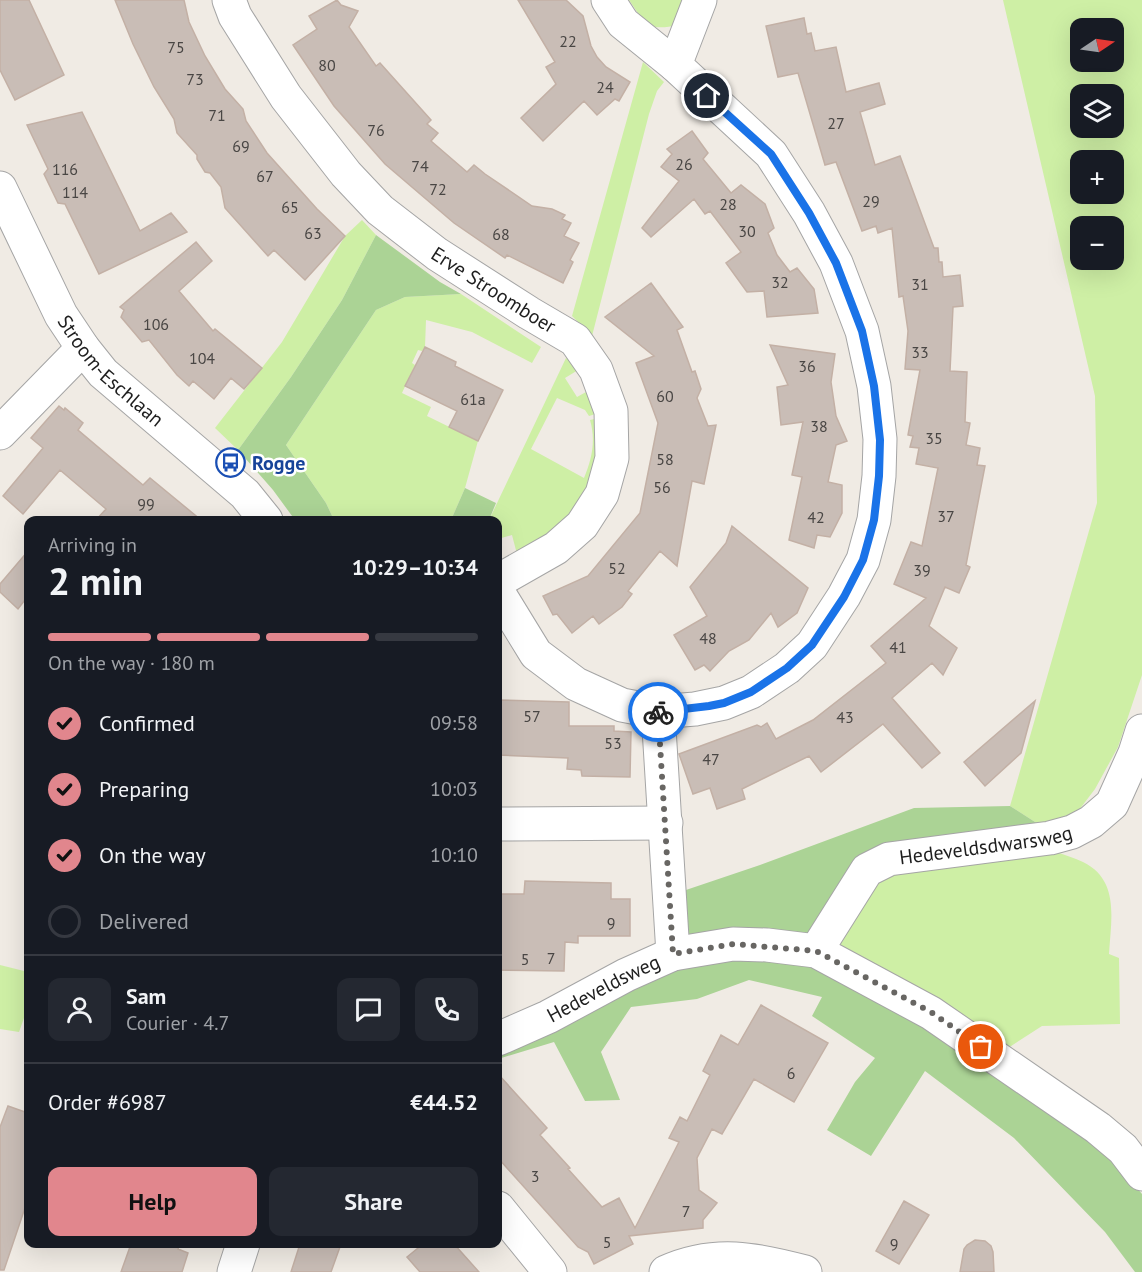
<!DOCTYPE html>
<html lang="en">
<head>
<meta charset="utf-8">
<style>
	body { margin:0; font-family:"PT Sans",sans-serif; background:#242831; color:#f1f3f6; height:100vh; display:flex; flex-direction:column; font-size:22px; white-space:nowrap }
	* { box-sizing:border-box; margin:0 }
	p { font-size:20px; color:#9ea1a6 }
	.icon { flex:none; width:33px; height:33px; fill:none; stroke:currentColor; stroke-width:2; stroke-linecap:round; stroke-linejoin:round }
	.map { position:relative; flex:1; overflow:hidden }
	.sheet { position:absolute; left:24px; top:516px; width:478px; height:732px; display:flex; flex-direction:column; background:#171b24; border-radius:12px; box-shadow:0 6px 24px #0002 }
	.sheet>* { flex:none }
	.needle { width:39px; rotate:77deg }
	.tools { position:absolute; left:1070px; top:18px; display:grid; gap:12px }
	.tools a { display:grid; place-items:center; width:54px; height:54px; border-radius:12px; background:#171b24; box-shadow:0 6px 24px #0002; font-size:30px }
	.pin { position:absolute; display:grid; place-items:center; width:51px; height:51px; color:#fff; margin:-26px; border:3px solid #fff; border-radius:50%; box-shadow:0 2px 6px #0007 }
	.courier { position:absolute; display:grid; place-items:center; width:60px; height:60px; margin:-30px; border:4px solid #1a73e8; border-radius:50%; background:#fff; color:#222; box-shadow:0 2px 8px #0007 }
	.headline em { font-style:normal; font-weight:800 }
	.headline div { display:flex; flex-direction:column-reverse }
	.headline { display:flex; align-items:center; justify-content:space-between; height:102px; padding:0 24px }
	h1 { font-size:39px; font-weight:800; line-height:45px }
	.bar { display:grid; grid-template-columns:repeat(4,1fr); gap:9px 6px; align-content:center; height:72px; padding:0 24px }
	.bar i { height:8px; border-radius:4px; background:#363941 }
	.bar .selected { background:#e1868d }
	.bar p { grid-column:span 4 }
	.line { display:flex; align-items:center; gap:15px; padding:0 24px; border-top:2px solid #363941 }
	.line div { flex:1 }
	.round { display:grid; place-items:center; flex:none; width:63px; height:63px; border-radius:12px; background:#242831 }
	ol { padding:0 24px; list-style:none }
	li { display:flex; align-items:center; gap:18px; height:66px }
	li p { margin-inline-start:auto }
	li .icon { padding:6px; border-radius:50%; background:#e1868d; color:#111; stroke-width:4 }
	li:last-child { color:#9ea1a6 }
	li i { width:33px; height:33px; border:3px solid #363941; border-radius:50% }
	.action { display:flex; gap:12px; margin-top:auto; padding:12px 24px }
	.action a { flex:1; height:69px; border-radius:12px; background:#e1868d; color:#111; font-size:24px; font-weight:800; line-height:69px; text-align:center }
	.action a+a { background:#242831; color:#f1f3f6 }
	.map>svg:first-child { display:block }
</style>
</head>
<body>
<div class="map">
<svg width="1142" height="1272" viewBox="0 0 1142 1272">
	<rect width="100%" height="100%" fill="#f0ebe4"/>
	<path fill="#ceefa5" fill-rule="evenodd" d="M629,0H694L678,25C647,32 645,23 629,0Z
		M1003,0H1142V675L1118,747L1095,789L1079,810L1046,829L1010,806L1097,503L1095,396ZM1080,28H1113V62H1080ZM1080,94H1113V128H1080ZM1080,160H1113V194H1080ZM1080,226H1113V260H1080Z
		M643,62L664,82L657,91L649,114L592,336L572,316Z
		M362,220L376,235L342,300L291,377L238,450L215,428L282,342L345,236Z
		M461,294L541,347L532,363L472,332L426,320L425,347L422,351L418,350L412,363L415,365L402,393L431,407L427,416L478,441L465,488L451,520H334L326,503L286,445L376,310L405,297Z
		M566,358L583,367L565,378L577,397L595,387L602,412L589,416L585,410L557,398L531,449L584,478C592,459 596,440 590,420L603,417L605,437L581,509L518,558L512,535L498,539V520H489Z
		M1056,852C1065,855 1075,858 1083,862C1120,880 1111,920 1109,954L1119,958L1120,1024L1042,1026L1008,1048L831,943L862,892L901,868Z
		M0,965L28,972V1019L24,1018L19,1032L0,1029Z"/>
	<path fill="#abd395" d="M376,235L440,282L461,294L405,297L376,310L286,445L326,503L334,520H295L273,490L238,450L291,377L342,300Z
		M465,488L496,503L489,520H451Z
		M1010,806L1046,829L888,853L814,943L681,946L680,892L760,865L914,808Z
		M801,958L904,1011L1103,1147L1142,1194V1272H1135L1105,1232L1014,1138L925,1071L871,1156L827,1130L855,1082L875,1058L812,1016L822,997L749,980L697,999L631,1007L601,1052L620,1100L585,1101L554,1042L498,1059V1046L696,960Z"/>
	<path fill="#c9bdb6" stroke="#c3b0a5" stroke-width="1.5" d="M0,0H29L64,75L15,100L0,70Z
		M115,0H184L189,22L205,56L225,89L243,109L246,121L267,153L317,209L345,236L305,280L274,250L268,256L225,208L221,187L210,173L205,172L197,159V155L177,133L174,119L154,87L133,44Z
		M337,0L341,5L358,11L349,27L376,66L380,63L431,120L427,124L438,133L431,141L467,172L474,165L485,174L532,206L552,209L565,215L562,219L571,223L564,236L579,243L570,260L573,262L563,283L507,255L505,258L454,223L385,164L334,106L293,45L317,29L309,16Z
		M518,0H566L583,16L591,46L597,57L606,67L630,82L619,101L615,99L597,115L584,101L543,141L521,118L556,84L546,67L555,62Z
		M804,18L807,34L811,33L815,51L836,47L846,92L879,83L885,104L860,112L875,165L900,156L934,248H938L939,262H942L943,277L960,275L963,306L953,307L950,371L967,372L965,422L970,423L966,445L980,448L977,465L985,466L966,565L970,567L959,593L945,587L929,626L957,648L943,675L932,663L892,698L940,753L922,768L883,724L821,772L809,756L742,789L745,799L717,809L710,788L693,794L679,754L757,725L761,727L767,723L776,739L813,720L886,663L871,646L926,598L894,584L911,542L922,546L938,468L916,464L919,448L910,447L913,436L908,435L920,370L905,369L908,331L903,296L899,297L892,228L878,233L876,226L862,231L836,162L825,165L798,73L778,77L766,26Z
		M82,112L140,231L171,213L187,232L99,274L65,204L58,203L44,174L48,169L27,125Z
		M692,131L708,153L703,159L731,193L741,185L765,204L774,228L768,233L777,255L790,272L797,268L814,289L818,313L767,317L764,291L747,292L726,263L741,252L710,211L705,214L694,199L651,237L642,228L679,181L661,167L672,154L667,149Z
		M196,242L212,261L179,291L213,331L215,329L262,368L244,389L231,378L214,399L193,381L189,386L177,375L149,340L142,342L121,317L124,310L120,307Z
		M651,283L683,327L677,330L692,372L695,371L701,389L697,398L708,426L716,425L704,484L692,481L677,566L660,551L628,591L632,594L622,607L599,624L593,616L572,633L557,614L553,615L543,596L588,576L640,513L658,423L636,363L654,356L605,317Z
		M770,345L835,354L831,382L836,416L847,441L836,445L828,482L842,485V513L830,537L817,535L814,548L789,540L802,477L792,475L803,422L781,425L777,387L788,385Z
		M425,347L456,362L455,366L503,390L478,441L449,427L457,411L405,386Z
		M59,406L64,410L65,408L83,423L78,430L143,485L150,478L201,520H96L106,509L60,470L23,514L3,496L43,448L31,438Z
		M732,526L808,588L797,613L778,627L771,613L749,640L729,651L710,671L704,665L695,670L674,635L707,616L690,587L726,543Z
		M28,551V596L18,609L0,592V584Z
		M498,700L569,702V726H614V731L631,732L630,777L582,776L581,770L567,769L568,758L498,755Z
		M1035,701L1021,753L985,786L964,762Z
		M525,881L611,883V899H630V936H578V943L565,942L564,971L498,970V894H524Z
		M761,1005L828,1043L794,1102L754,1079L722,1134L712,1129L697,1158L699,1190L717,1203L703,1220V1228L629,1236L633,1244L594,1264L588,1252L578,1247L498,1158V1074L547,1128L540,1135L570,1168L568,1169L602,1207L619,1198L635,1228L679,1142L669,1138L680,1117L687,1121L710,1075L703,1071L721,1035L738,1045Z
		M8,1106L28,1113V1199L4,1270H0V1127Z
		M904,1201L929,1215L899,1264L876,1251Z
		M975,1240L985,1241L991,1246L993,1252L994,1272H960L964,1249L967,1245Z
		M131,1244H180L178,1249L188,1253L182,1272H121Z
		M300,1244H341L331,1272H291Z
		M423,1244H454L479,1272H420L407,1257Z"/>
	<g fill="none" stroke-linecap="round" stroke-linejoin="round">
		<defs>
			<g id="minor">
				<path id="s1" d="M229,0L235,16L286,97L346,174L380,210L437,254L529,313L575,340L596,370L611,411L612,458L602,494L582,525L556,548L498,581"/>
				<path d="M608,0L623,23L675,65"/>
				<path d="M0,433L83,348"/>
				<path d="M498,592L536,654L576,684L622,705L658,712L695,709L724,703L751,692L787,668L812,645L844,596L863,560L874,520L879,476L880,439L874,386L862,331L836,263L809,213L771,154L675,65L700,0"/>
				<path d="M658,712L673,954"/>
				<path d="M498,824L666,823"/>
				<path id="s2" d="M816,951L867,870L889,859L1050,838L1072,832L1091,822L1112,804L1135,753L1142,731"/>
				<path id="s3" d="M498,1039L548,1017L626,975L673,954L733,944L767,945L816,951L931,1013L1098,1128L1123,1149L1142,1174"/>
				<path d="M498,1208L550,1272"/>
				<path d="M666,1272C715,1250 756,1259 805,1272"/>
			</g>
			<g id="tertiary">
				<path id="s4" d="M0,188L61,315L83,348L103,373L245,494L266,520"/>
				<path d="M234,1272L243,1244"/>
			</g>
		</defs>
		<use href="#minor" stroke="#a5a5a5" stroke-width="35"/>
		<use href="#tertiary" stroke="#a5a5a5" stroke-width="35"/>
		<use href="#minor" stroke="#fff" stroke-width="33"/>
		<use href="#tertiary" stroke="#fff" stroke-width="33"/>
	</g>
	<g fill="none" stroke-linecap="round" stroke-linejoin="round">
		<path stroke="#686663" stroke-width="6" stroke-dasharray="0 10.8" d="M658,712L673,954L733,944L816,951L931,1012L981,1047"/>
		<path stroke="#1a73e8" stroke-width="8" d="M658,712L709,706L724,703L751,692L787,668L812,645L844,597L863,560L874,520L879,476L880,440L874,386L862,331L836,263L809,213L771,154L707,96"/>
	</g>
	<defs>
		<symbol id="bus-ring" viewBox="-11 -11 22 22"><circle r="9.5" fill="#fff" stroke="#1a4fb4" stroke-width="1.5"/><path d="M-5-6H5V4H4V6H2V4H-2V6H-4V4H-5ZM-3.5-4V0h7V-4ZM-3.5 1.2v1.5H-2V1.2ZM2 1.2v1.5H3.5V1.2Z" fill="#1a4fb4"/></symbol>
	</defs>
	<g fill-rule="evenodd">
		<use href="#bus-ring" x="214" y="446" width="33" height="33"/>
	</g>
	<g text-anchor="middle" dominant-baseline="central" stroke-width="5" stroke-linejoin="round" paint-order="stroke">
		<g font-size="16" fill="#494644">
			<text x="568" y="41">22</text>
			<text x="176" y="47">75</text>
			<text x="327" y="65">80</text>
			<text x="195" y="79">73</text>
			<text x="605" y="87">24</text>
			<text x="217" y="115">71</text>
			<text x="836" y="123">27</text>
			<text x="376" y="130">76</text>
			<text x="241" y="146">69</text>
			<text x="684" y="164">26</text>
			<text x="420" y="166">74</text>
			<text x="65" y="169">116</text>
			<text x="265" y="176">67</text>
			<text x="438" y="189">72</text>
			<text x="75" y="192">114</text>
			<text x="871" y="201">29</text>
			<text x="728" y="204">28</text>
			<text x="290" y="207">65</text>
			<text x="747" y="231">30</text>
			<text x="313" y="233">63</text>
			<text x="501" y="234">68</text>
			<text x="780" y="282">32</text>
			<text x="920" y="284">31</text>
			<text x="156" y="324">106</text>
			<text x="920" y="352">33</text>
			<text x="202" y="358">104</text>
			<text x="807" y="366">36</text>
			<text x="665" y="396">60</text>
			<text x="473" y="399">61a</text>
			<text x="819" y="426">38</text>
			<text x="934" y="438">35</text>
			<text x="665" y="459">58</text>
			<text x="662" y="487">56</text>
			<text x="146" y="504">99</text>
			<text x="946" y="516">37</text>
			<text x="816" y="517">42</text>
			<text x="617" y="568">52</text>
			<text x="922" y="570">39</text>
			<text x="708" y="638">48</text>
			<text x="898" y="647">41</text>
			<text x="532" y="716">57</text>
			<text x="845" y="717">43</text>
			<text x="613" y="743">53</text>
			<text x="711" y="759">47</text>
			<text x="611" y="923">9</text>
			<text x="551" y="958">7</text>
			<text x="525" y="959">5</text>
			<text x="791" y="1073">6</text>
			<text x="535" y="1176">3</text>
			<text x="686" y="1211">7</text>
			<text x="607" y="1242">5</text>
			<text x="894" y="1244">9</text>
		</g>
		<g font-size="20" fill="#1e1e1e" stroke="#fff">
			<text stroke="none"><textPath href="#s1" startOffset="399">Erve Stroomboer</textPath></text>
			<text stroke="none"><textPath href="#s4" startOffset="216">Stroom-Eschlaan</textPath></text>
			<text stroke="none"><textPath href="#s2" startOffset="218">Hedeveldsdwarsweg</textPath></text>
			<text stroke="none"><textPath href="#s3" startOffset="117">Hedeveldsweg</textPath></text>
		</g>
		<g font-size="20" font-weight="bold" fill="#164399" stroke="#fff" text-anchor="start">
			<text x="252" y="463">Rogge</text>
		</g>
	</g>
</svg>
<div class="tools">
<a><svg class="needle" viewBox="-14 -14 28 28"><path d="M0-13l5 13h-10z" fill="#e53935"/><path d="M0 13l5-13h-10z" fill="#9ea1a6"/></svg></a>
<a><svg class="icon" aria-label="layers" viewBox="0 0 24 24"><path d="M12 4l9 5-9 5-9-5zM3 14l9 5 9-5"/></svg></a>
<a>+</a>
<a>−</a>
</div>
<div class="pin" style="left:981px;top:1047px;background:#ea580c"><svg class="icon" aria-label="bag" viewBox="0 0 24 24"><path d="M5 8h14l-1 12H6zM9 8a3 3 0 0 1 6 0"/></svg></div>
<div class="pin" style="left:707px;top:96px;background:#1f2937"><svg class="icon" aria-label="home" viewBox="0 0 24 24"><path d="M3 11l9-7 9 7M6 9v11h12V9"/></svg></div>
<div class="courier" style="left:658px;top:712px"><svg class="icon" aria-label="bike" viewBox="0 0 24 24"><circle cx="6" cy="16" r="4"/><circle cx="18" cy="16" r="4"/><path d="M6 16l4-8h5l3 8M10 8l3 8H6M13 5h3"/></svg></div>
<section class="sheet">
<div class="headline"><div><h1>2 min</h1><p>Arriving in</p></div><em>10:29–10:34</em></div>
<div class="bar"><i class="selected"></i><i class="selected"></i><i class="selected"></i><i></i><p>On the way · 180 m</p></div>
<ol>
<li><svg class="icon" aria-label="check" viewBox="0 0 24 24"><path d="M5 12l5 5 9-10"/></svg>Confirmed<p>09:58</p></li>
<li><svg class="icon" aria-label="check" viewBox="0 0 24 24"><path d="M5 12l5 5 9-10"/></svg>Preparing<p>10:03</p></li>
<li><svg class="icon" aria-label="check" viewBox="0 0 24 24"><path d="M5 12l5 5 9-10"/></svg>On the way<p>10:10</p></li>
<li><i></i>Delivered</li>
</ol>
<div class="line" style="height:108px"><a class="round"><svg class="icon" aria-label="person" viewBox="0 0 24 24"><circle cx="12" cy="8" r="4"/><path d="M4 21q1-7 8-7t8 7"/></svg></a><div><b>Sam</b><p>Courier · 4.7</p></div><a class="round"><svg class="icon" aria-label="chat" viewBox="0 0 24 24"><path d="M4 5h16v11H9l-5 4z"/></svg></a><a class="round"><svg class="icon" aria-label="phone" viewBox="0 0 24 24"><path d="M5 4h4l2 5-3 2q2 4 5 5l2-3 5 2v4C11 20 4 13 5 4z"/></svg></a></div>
<div class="line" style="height:78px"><div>Order #6987</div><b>€44.52</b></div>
<div class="action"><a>Help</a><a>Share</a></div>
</section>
</div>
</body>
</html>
